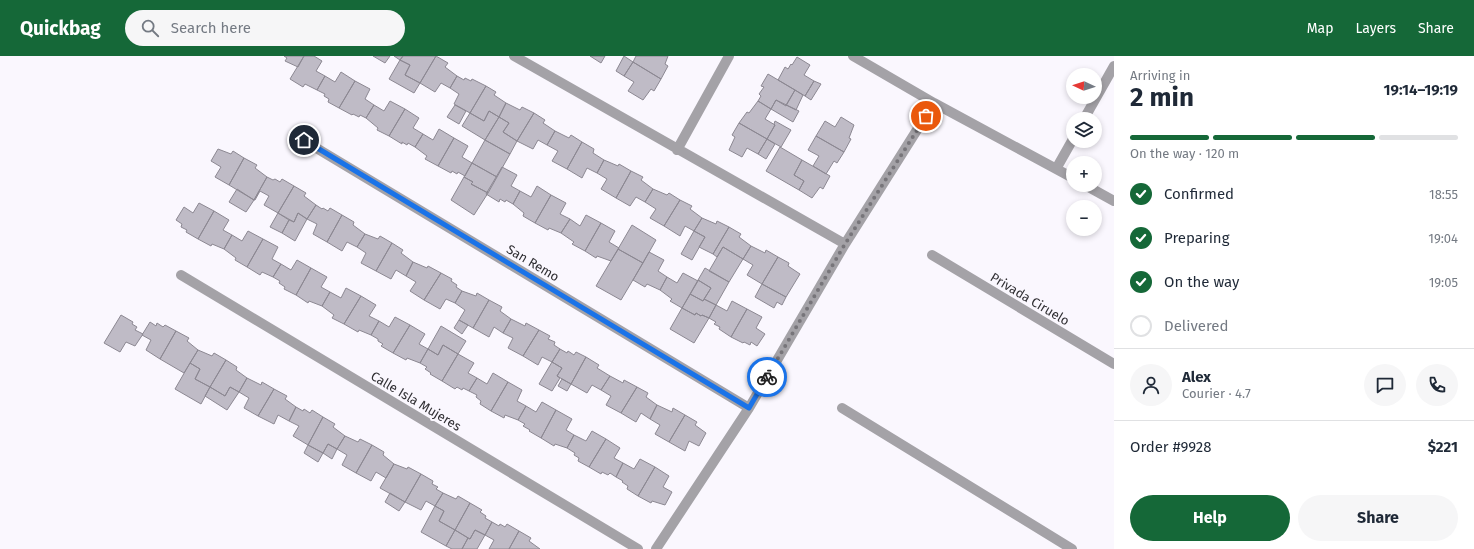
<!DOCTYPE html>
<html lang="en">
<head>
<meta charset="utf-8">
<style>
	body { margin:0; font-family:"Fira Sans",sans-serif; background:#f6f6f7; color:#1f2937; height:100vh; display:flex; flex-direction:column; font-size:15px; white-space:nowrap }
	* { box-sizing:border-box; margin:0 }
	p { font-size:13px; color:#747a83 }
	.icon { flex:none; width:22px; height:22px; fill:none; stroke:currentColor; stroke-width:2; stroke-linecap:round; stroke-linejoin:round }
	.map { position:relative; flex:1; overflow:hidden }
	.details { display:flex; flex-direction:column; background:#fff; width:360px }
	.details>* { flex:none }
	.needle { width:26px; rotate:274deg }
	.tools { position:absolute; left:1066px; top:12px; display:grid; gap:8px }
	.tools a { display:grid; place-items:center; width:36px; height:36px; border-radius:50%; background:#fff; box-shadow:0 2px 6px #0003; font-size:20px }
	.pin { position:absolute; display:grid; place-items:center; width:34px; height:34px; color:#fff; margin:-17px; border:2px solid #fff; border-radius:50%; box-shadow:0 1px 4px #0007 }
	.courier { position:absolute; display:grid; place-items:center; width:40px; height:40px; margin:-20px; border:3px solid #1a73e8; border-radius:50%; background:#fff; color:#222; box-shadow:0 1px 5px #0007 }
	.head em { font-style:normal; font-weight:700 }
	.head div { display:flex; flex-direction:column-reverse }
	.head { display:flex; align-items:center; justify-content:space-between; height:68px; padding:0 16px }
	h1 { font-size:26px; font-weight:700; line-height:30px }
	.bar { display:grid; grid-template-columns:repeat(4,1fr); gap:6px 4px; align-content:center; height:48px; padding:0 16px }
	.bar i { height:5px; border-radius:3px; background:#e0e1e3 }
	.bar .on { background:#156838 }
	.bar p { grid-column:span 4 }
	.line { display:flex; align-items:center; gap:10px; padding:0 16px; border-top:1px solid #e0e1e3 }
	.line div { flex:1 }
	.round { display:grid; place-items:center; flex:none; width:42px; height:42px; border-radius:21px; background:#f6f6f7 }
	ol { padding:0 16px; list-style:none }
	li { display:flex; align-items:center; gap:12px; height:44px }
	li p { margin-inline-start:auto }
	li .icon { padding:4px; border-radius:50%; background:#156838; color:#fff; stroke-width:4 }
	li:last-child { color:#747a83 }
	li i { width:22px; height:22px; border:2px solid #e0e1e3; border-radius:50% }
	.primary-button { display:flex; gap:8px; margin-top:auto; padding:8px 16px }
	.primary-button a { flex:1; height:46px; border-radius:24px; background:#156838; color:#fff; font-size:16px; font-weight:700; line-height:46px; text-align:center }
	.primary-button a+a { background:#f6f6f7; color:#1f2937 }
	header { display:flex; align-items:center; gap:24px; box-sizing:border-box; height:56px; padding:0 20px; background:#156838; color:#fff }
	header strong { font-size:19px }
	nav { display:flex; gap:22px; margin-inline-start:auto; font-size:14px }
	.search { width:280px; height:36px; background:#f6f6f7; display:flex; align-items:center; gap:10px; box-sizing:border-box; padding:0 14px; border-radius:22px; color:#747a83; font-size:15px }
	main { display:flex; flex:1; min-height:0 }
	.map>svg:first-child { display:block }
</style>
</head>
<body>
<header>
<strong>Quickbag</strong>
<div class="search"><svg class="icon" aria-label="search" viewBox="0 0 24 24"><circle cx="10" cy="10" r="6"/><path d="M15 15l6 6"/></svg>Search here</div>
<nav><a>Map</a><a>Layers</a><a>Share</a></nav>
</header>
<main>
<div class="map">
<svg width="1114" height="493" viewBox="0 0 1114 493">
	<rect width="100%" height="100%" fill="#faf7fe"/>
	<path fill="#bfbbc6" stroke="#8c8892" d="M284,0H304L298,11L285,5L287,2Z
		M304,0H314L322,5L316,15L325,20L317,34L305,28L303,31L290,23Z
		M373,0H390L385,7Z
		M394,0H403L400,4Z
		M403,0H436L420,27L405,19L410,9L400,4Z
		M436,0L448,7L445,11L457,20L450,32L441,27L435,36L420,27Z
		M590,0H605L601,7Z
		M624,0L633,6L624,20L616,15Z
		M636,0H668L665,8L668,10L661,23L633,6Z
		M797,1L810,9L804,19L814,25L805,40L778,24L785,11L788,13L791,8L792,9Z
		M400,4L410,9L405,19L420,27L414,37L389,23Z
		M633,6L661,23L654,35L651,33L643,44L628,35L634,26L624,20Z
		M341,16L355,25L339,52L328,46L329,43L324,40L325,38L317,34L325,20L335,26Z
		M768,18L795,34L786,50L776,44L771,53L758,45L761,40L759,38L764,31L761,30Z
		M457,20L464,24L465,22L471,25L472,23L486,30L470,57L454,48L459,38L450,32Z
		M355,25L370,33L365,43L374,49L366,62L360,59L359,61L353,58L352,59L339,52Z
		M814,25L821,28L811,44L805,40Z
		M486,30L496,36L494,39L506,47L499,61L489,55L484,65L470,57Z
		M795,34L803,39L796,54L786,49Z
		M776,44L799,55L793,66L771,53Z
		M390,45L405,53L389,80L377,74L378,72L366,62L374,49L384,55Z
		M758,45L771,53L765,63L775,69L767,83L739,67L747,56L749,57Z
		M506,47L520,54L522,51L534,57L517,85L503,76L509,67L499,61Z
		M455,49L466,55L459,68L447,61Z
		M405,53L419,62L413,72L423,78L415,91L408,87L407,89L402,86V88L389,80Z
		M489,55L499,61L485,84L462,70L470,57L484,65Z
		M534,57L545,64L543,67L555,75L547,89L538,84L533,93L517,85Z
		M499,61L509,67L503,76L517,85L510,98L485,84Z
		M841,61L854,69L849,82L851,83L844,96L816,80L825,65L835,71Z
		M775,65L791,74L781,91L767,83L775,69L774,68Z
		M739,67L767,83L758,98L747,92L742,101L729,94L735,81L732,79Z
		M439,73L454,82L438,110L425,103L427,100L415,91L423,78L433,84Z
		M555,75L569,82L571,79L582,86L567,113L552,105L558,95L547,89Z
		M816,80L844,96L837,107L834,105L826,118L813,110L819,100L808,94Z
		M454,82L468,90L462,101L472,107L465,120L458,116L457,118L452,115L451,117L438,110Z
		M767,83L775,88L766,103L758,98Z
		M485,84L510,98L497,121L472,107Z
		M582,86L594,93L593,97L604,104L597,117L587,112L582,122L567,113Z
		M780,91L802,104L794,119L804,125L799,134L766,115Z
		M218,93L231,98L233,95L244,102L229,129L215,121L221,111L211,105Z
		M244,102L257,109L255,112L267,121L254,144L229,129Z
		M604,104L618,110L619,108L631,115L616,142L601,133L607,123L597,117Z
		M802,104L830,120L823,133L820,131L812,142L799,134L804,125L794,119Z
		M472,107L497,121L488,137L471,128L473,126L464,121Z
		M502,111L517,119L511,130L520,135L513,148L506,144L505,146L500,143L499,146L486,138Z
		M631,115L643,121L641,124L653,133L645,146L636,141L630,150L616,142Z
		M267,121L273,124L275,123L280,126L282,123L294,130L278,157L264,149L269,140L260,135L255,144H254Z
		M464,121L473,126L471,128L488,137L474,159L451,144Z
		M294,130L306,137L304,140L316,149L307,163L298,157L294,166L278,157Z
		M537,130L551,139L535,167L523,160L524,157L513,148L520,135L531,141Z
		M237,133L254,144L246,156L229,146Z
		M653,133L667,139L669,137L680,144L664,170L650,162L656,153L645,146Z
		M551,139L566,147L560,158L570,163L561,177L549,172L548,174L535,167Z
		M680,144L692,150L690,153L702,162L694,175L685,170L680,180L664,170Z
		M199,147L214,155L198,183L186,176L187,174L181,171L182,168L176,164L184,151L193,157Z
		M316,149L322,153L323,152L328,155L330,152L342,159L327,186L313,178L317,168L307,163Z
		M214,155L229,164L223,174L232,179L224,193L212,188L211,190L198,183Z
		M278,157L289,164L282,177L270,171Z
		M298,157L307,163L295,185L282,177L289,164L294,166Z
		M342,159L354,166L353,169L365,178L357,191L347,186L342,195L327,186Z
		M586,159L601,167L585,195L572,188L574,186L561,177L570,163L580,170Z
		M702,162L716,168L717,165L729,171L713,198L699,191L705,181L694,175Z
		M601,167L615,175L609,186L619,192L611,205L597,200L596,202L585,195Z
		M632,169L656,184L643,207L618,193Z
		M729,171L741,178L739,181L751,190L743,203L723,191L717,201L713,198Z
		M248,175L263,183L247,211L235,204L236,202L224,193L232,179L242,185Z
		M694,175L705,181L692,204L681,198Z
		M365,178L378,183L380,180L392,187L376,215L361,207L366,197L357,191Z
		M263,183L278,191L272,203L281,208L273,221L262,216L260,219L247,211Z
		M392,187L403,194L401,197L413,206L406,220L396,214L391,223L376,215Z
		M751,190L765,197L766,194L778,201L762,228L747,219L753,209L743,203Z
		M723,191L743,203L729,226L709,215Z
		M618,193L643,207L621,244L596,230Z
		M649,196L664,204L658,215L667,221L660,234L647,228L645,231L633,224Z
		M778,201L789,207L788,210L800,218L786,241L762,228Z
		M297,204L311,212L296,239L284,233L285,231L279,227L280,225L273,221L281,208L291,214Z
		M413,206L427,212L428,210L441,217L424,244L410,235L416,226L406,220Z
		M311,212L327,221L321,231L330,236L322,250L309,245L308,247L296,239Z
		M705,212L729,226L716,249L704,243L711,232L698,224Z
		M441,217L452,223L451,225L457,229L456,231L462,235L455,247L446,243L440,253L424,244Z
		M683,217L698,225L682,252L670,245L672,243L660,234L667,221L677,227Z
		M698,224L711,232L703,245L690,238Z
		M762,228L786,241L782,249L777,246L774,252L755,241Z
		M346,232L361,240L344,268L332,262L334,259L322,250L330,236L341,242Z
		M462,235L476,240L477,237L489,244L473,272L459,264L465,254L455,247Z
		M690,238L703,245L704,243L716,249L709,262L702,259L701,260L696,257L695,259L682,252Z
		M361,240L376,249L369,260L379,265L371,279L359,274L358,276L344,268Z
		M489,244L502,251L500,255L511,263L503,277L494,271L489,281L473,272Z
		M732,245L747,253L731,281L719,273L720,271L714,268L716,266L709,262L716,249L727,255Z
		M682,252L695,259L696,257L701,260L702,259L709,262L694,287L670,273Z
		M747,253L762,261L756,272L765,278L757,290L751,286L750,289L744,286L743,287L731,281Z
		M121,259L133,266L132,268L137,271L135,274L143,278L135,290L126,286L120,296L104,287Z
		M395,261L410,269L393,297L381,290L383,288L378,285V283L371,279L379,265L389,271Z
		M511,263L525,270L526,267L539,274L523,300L508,292L513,282L503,277Z
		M459,264L468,269L462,278L454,272Z
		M150,266L156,270L157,267L163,271L165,269L176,275L160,303L146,294L151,284L142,279Z
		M410,269L425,278L419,288L428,293L420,307L407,302L406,304L393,297Z
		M441,270L466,285L458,298L443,289L438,299L428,293Z
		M539,274L550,280L548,283L555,286L554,289L560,293L552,306L542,301L538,309L523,300Z
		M176,275L189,282L187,285L198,294L184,317L160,303Z
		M443,289L458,298L442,325L430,318L431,317L425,313L427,311L420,307L428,293L438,299Z
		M560,293L567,297L568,295L574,299L576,296L586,301L571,328L557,320L562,312L552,306Z
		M198,294L212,300L214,297L226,304L210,331L195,323L200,313L190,307Z
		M458,298L474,307L468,317L477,322L469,335L463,332L462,334L457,331L455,333L442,325Z
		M586,301L599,309L597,312L610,320L601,334L592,329L587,337L571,328Z
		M226,304L237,311L236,314L247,322L239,336L230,331L225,340L210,331Z
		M552,306L562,312L557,320L560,322L552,335L539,328Z
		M190,307L200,313L195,323L210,331L201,348L175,333Z
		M493,317L508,326L491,355L480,348L481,345L476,341L477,339L469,335L477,322L487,328Z
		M610,320L623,327L624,324L637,331L621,357L606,349L611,340L601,334Z
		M247,322L261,329L262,326L274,333L258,360L244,352L249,342L239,336Z
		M562,323L571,328L567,335L558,330Z
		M508,326L522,334L517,345L526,350L518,364L505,359L504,362L491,355Z
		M210,331L225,340L230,331L239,336L227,354L205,340Z
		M637,331L648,337L646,341L657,349L650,363L641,357L636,366L621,357Z
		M274,333L287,340L285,343L296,351L289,365L278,359L274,368L258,360Z
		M542,346L556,354L541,382L529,375L530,374L523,370L525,368L518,364L526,350L536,356Z
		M657,349L672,356L673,352L685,359L669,386L655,378L660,369L650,363Z
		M296,351L303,355L304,353L310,357L312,354L323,361L308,389L293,380L299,370L289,365Z
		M556,354L572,363L566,374L574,379L567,392L555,388L554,390L541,382Z
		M685,359L697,366L695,369L706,377L699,390L689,385L685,395L669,386Z
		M323,361L335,368L333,371L345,380L337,393L328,388L323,397L308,389Z
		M592,375L606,383L589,411L578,405L579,402L574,399L575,397L567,392L574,379L586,385Z
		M345,380L358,386L360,383L372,389L356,417L342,409L347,399L337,393Z
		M606,383L620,392L614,402L623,407L616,421L610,417L608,419L602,416L601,418L589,411Z
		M328,388L337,393L332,403L323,397Z
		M308,389L323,397L318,406L304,397Z
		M372,389L384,396L383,399L394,408L386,422L376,416L371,425L356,417Z
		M640,403L655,411L638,440L627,433L628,430L622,426L623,425L616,421L623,407L634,413Z
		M394,408L407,413L408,411L421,418L405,446L380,432Z
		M655,411L669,420L663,431L672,436L665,449L652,445L651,447L638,440Z
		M421,418L433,425L432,428L438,431L436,433L443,437L435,450L426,445L421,454L405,446Z
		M390,437L405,446L399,455L385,446Z
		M443,437L456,443L458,440L470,447L455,474L439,465L444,455L435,450Z
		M470,447L482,454L480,456L486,460L485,462L492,466L485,479L475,474L470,483L455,474Z
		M435,450L444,455L439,465L455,474L446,490L421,476Z
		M492,466L499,470L500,468L505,471L507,468L519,475L509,493H489L494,484L485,479Z
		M455,474L468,482L462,493H452L446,490Z
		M475,474L485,479L477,493H462L468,482L470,483Z
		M519,475L531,482L529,485L540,493H509Z"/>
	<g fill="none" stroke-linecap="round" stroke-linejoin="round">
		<path stroke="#a4a2a7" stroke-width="10" d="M514,0L845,188
			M853,0L934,47L1073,122
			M1084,63L1114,10
			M303,84L749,352
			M677,94L729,0
			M1056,113L1073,83
			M1085,129L1114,145
			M932,199L1114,308
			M181,219L638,493
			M842,352L1072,493
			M656,493L749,352L845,188L934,47"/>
	</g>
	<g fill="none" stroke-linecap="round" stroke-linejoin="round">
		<path stroke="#77757a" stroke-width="4" stroke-dasharray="0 7.2" d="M767,321L845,188L926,60"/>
		<path stroke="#1a73e8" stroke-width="5" d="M304,84L749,352L767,321"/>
	</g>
	<g text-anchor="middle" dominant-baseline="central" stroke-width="4" stroke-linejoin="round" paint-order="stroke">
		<g font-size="13" fill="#302f33" stroke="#faf7fe">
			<text transform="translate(533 207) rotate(31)">San Remo</text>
			<text transform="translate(1030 243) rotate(31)">Privada Ciruelo</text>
			<text transform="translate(416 345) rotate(31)">Calle Isla Mujeres</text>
		</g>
	</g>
</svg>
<div class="tools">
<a><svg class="needle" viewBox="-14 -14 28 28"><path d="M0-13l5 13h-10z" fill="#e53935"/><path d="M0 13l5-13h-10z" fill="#747a83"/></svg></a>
<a><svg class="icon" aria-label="layers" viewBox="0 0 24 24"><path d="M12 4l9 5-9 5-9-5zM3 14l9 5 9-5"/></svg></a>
<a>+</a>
<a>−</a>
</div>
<div class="pin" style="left:926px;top:60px;background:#ea580c"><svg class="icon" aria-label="bag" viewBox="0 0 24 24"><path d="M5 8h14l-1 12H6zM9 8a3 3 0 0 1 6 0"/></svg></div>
<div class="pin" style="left:304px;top:84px;background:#1f2937"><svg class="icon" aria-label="home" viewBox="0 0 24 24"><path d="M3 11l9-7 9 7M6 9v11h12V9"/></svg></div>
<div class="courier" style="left:767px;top:321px"><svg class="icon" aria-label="bike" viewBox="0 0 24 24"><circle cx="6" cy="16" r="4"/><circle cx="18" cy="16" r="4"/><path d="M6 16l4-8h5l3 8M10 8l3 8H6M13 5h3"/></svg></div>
</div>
<section class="details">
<div class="head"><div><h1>2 min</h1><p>Arriving in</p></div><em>19:14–19:19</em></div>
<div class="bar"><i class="on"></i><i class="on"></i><i class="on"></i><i></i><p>On the way · 120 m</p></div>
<ol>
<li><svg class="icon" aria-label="check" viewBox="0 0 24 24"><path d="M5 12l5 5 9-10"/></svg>Confirmed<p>18:55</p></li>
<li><svg class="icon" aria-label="check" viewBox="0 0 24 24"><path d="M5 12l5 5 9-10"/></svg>Preparing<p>19:04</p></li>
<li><svg class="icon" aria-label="check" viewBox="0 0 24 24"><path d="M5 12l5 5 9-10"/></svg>On the way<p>19:05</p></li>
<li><i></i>Delivered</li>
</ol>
<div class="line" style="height:72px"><a class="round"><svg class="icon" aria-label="person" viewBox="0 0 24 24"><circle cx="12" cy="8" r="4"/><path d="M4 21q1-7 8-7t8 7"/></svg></a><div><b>Alex</b><p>Courier · 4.7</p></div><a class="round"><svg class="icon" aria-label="chat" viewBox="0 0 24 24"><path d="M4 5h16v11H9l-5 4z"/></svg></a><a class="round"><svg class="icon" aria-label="phone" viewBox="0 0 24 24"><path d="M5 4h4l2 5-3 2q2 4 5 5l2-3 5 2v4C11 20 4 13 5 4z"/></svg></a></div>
<div class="line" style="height:52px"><div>Order #9928</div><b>$221</b></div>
<div class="primary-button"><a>Help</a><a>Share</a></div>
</section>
</main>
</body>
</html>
